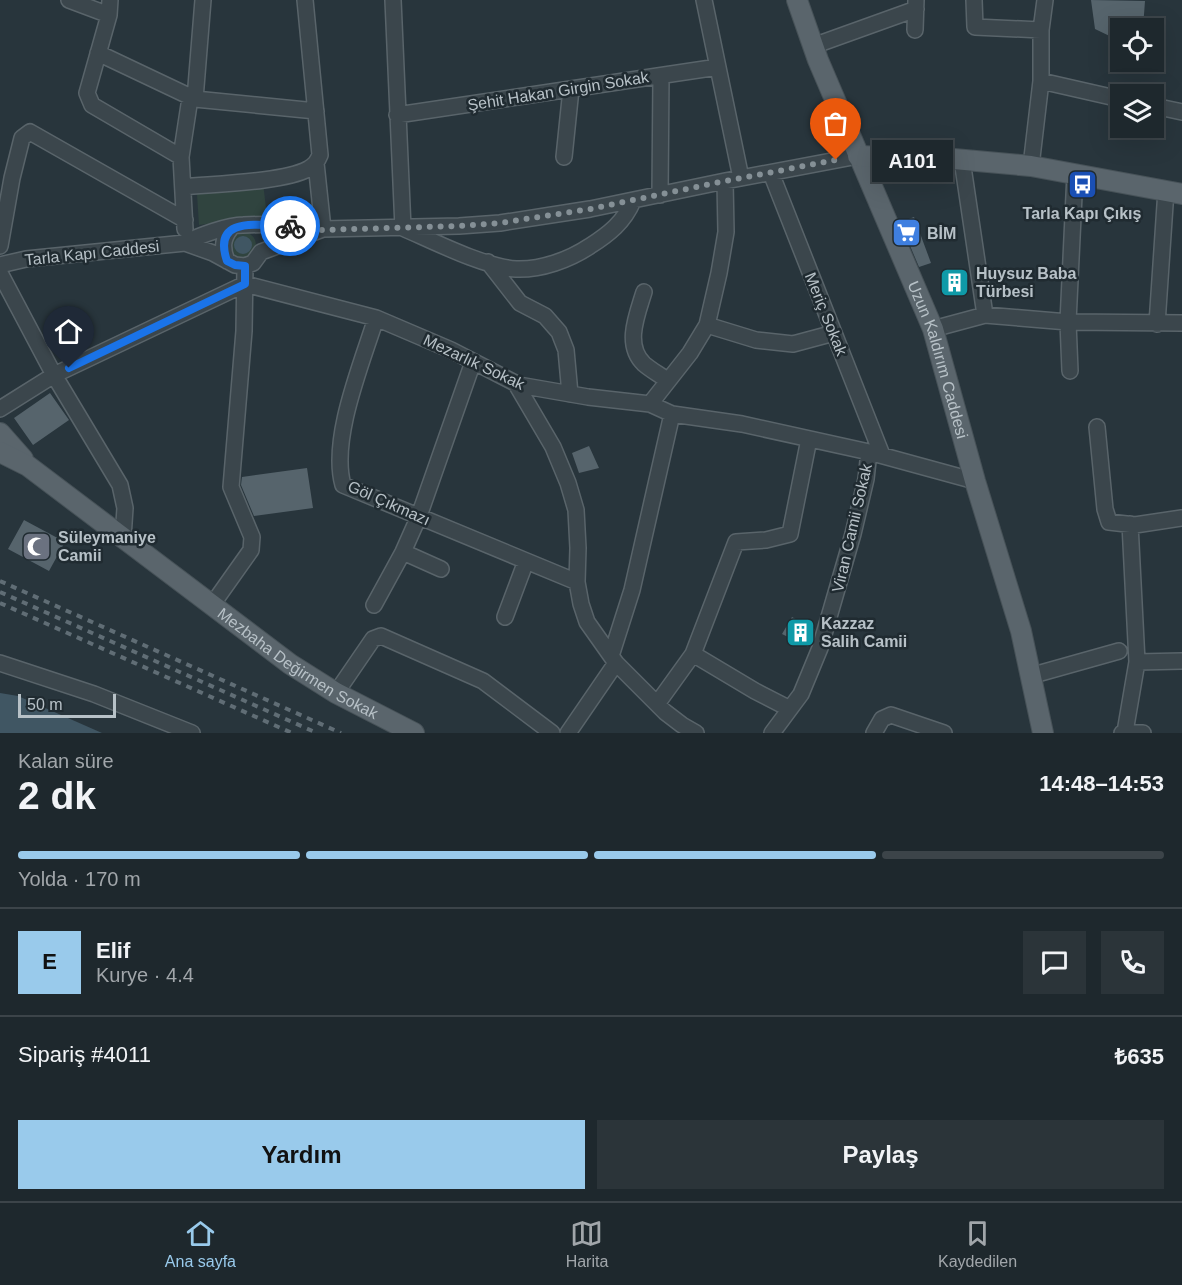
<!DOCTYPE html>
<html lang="tr">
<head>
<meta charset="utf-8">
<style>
	body { margin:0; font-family:Arial,sans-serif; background:#2b3439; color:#f1f3f6; height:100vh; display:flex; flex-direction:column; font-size:22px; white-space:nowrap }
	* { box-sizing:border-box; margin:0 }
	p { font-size:20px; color:#a1a6aa }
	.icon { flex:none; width:33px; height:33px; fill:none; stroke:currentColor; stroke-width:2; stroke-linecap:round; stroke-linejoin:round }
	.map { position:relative; height:733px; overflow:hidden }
	.details { display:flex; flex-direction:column; background:#1e282d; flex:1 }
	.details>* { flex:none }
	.buttons { position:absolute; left:1110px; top:18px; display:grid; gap:12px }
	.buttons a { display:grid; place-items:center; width:54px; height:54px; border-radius:0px; background:#1e282d; box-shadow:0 6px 24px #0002,0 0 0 2px #3c4449; font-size:30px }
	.scale { position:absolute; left:18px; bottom:15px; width:98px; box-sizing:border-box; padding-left:6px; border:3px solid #b7c1c7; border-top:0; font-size:16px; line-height:21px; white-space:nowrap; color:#b7c1c7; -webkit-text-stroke:4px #202b31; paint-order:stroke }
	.pin { position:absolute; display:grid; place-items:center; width:51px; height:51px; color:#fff; margin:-62px -26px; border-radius:50% 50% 50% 0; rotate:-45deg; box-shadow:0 0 6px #0007 }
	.pin .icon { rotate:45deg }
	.courier { position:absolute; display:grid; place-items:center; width:60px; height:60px; margin:-30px; border:4px solid #1a73e8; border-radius:50%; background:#fff; color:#222; box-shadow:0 2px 8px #0007 }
	.bubble { position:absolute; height:42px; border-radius:0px; background:#1e282d; box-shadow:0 6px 24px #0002,0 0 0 2px #3c4449; font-size:20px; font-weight:800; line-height:42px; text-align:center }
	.summary em { font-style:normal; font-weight:800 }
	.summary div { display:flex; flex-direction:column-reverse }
	.summary { display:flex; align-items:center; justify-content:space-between; height:102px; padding:0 18px }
	h1 { font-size:39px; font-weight:800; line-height:45px }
	.bar { display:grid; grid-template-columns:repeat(4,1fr); gap:9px 6px; align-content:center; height:72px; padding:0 18px }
	.bar i { height:8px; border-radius:4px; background:#3c4449 }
	.bar .selected { background:#99caeb }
	.bar p { grid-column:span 4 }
	.line { display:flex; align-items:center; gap:15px; padding:0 18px; border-top:2px solid #3c4449 }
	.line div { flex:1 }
	.round { display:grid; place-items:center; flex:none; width:63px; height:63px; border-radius:0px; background:#2b3439 }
	.primary-button { display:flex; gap:12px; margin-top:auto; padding:12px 18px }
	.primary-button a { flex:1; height:69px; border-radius:0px; background:#99caeb; color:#111; font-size:24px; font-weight:800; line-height:69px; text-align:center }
	.primary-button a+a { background:#2b3439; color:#f1f3f6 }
	.dock { display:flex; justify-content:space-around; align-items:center; height:84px; border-top:2px solid #3c4449; background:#1e282d; font-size:16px; color:#a1a6aa }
	.dock a { display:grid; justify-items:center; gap:3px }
	.dock .selected { color:#99caeb }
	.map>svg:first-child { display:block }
</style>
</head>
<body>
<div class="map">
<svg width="1182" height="733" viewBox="0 0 1182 733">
	<rect width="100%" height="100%" fill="#28353c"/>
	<path fill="#30443f" d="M263,183L267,216L199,225L197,194Z
		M230 245a13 13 0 1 1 26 0a13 13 0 1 1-26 0Z"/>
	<path fill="#405663" d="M234 245a9 9 0 1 1 18 0a9 9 0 1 1-18 0Z
		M0,693L18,696L102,733H0Z"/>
	<path fill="#56646c" d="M1091,0L1145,1L1143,28H1120V41L1095,29Z
		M914,217L931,263L919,267L900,222Z
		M959,275L963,286L950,290L947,278Z
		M50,393L69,420L33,445L14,418Z
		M589,446L599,468L579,473L572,453Z
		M307,468L313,508L254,516L241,485L242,477Z
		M24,520L65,542L49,571L8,549Z
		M792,617L815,629L808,647L782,634Z"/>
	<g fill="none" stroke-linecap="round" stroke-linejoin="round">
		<defs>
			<path id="minor" d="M69,0L109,15
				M110,0L109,15L87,93L92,105L181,157
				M393,0L403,228C433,241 484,267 516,269C541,270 569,260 590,246C609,234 624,222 633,201
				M704,0L741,178
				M974,0L975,27L1041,30
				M915,30L916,0
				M813,46L916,9
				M98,53L195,99L316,111
				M1041,81L1120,99
				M195,99L203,0
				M1154,106L1182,112
				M397,115L718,67
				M564,157L571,89
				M962,160L985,315
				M316,163L323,229
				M1031,166L1041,81V30L1045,0
				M771,173L882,455
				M184,187C214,184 284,182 308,169C315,165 317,162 320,155L305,0
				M660,195L661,76
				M185,229L181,157L190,98
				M185,243C198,236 228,225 243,225C268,224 298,224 323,229L459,226L500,223L590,209L725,181L858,156
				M0,246L12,178L22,138L30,132L185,220
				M227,261C222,248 222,239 231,228
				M488,262L520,303L545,316L559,332L566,350L570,394
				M0,265L26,259L185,243L213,253L235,265L245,266L253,263L261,252L323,229
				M0,273L54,375L120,485L125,508L123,538
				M644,292C637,315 624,345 644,364C651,370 660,375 668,381
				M376,318C362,363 330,439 343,485L577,582
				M1157,324L1166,190
				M707,325L756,340L793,344L834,333
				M933,329L985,315L1068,322L1182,323
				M1070,371L1068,322L1075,174
				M516,384L553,447L568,483L576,510L578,548L577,582L581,604L587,622L616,663L665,712L682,725L696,733
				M650,404L690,353L707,325L719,273L726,232L725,181
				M0,409L54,375L245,284L376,318L451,350L519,385L588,397L650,404L672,414L742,424L869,452L975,481
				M1097,427L1105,509L1109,522L1135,525L1182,518
				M403,552L441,569
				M212,605L251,550L252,537L231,487L244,331L245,266
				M374,605L403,552L419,516L473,362
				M505,617L526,561
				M693,654L755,691L790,709
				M611,656L632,590L672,414
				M1137,662L1182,661
				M0,663L94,694L192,733
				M1030,676L1119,651
				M336,693L373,639L381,636L483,681L552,733
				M657,704L693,654L736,542L766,540L790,534L809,439
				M1125,732L1137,662L1130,524
				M568,733L616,663
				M772,733L801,694L820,648L853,534L866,479L869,452
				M874,733L882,719L891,715L944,733
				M1122,733H1143"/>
			<g id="major">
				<path id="s1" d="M797,0L818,60L933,329L975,481L1021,631L1043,733"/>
				<path d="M858,156L954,159L1031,166L1182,194"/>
				<path d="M0,433L23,459"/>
				<path id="s2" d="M0,452L28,466L290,664L336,693L414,733"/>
			</g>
		</defs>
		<use href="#minor" stroke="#59646a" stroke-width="18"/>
		<use href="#major" stroke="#475258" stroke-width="22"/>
		<use href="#minor" stroke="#3b464c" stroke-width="15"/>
		<use href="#major" stroke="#5a656c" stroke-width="20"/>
		<path stroke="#606d75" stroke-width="4" stroke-dasharray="6 6" stroke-linecap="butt" d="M0,581L341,733
			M0,592L317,733
			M0,603L292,733"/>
	</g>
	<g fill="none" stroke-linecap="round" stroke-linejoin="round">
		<path stroke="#859096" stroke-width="6" stroke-dasharray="0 10.8" d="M290,226H308L322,230L459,226L500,223L590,209L725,181L836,160"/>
		<path stroke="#1a73e8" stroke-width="8" d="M69,368L245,284V266L235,265L227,261C211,214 262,226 290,226"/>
	</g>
	<defs>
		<symbol id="bus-square" viewBox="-11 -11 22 22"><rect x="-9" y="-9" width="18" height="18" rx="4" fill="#1a4fb4" stroke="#202b31"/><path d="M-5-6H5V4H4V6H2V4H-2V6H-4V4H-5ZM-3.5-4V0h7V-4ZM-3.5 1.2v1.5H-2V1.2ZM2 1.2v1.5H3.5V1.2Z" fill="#fff"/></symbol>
		<symbol id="supermarket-square" viewBox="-11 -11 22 22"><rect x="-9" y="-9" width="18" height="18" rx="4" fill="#3f7fe0" stroke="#202b31"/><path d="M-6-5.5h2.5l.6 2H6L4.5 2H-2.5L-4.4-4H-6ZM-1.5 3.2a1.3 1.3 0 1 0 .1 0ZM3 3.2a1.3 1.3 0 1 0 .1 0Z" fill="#fff"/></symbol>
		<symbol id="building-square" viewBox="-11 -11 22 22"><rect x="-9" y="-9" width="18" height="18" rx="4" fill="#0f9aa8" stroke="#202b31"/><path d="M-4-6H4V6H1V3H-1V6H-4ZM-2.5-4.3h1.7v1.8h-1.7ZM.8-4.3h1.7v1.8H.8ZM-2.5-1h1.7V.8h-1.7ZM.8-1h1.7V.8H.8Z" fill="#fff"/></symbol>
		<symbol id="mosque-square" viewBox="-11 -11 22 22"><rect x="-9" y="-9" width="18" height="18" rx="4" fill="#6b7280" stroke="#202b31"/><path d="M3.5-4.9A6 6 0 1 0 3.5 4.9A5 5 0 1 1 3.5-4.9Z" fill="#fff"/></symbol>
	</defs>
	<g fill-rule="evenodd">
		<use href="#bus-square" x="1066" y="168" width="33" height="33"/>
		<use href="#supermarket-square" x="890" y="216" width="33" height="33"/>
		<use href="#building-square" x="938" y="266" width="33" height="33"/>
		<use href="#mosque-square" x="20" y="530" width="33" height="33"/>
		<use href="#building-square" x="784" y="616" width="33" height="33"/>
	</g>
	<g text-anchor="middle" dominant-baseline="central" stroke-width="5" stroke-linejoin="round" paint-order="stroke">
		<g font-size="16" fill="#b7c1c7" stroke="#202b31">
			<text transform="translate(558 91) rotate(-9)">Şehit Hakan Girgin Sokak</text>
			<text transform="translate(92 253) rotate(-6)">Tarla Kapı Caddesi</text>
			<text transform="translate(826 314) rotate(68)">Meriç Sokak</text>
			<text stroke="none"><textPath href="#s1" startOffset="387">Uzun Kaldırım Caddesi</textPath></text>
			<text transform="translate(474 362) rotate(25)">Mezarlık Sokak</text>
			<text transform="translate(389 503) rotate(24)">Göl Çıkmazı</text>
			<text transform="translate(852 528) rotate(-77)">Viran Camii Sokak</text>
			<text stroke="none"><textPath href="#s2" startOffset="366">Mezbaha Değirmen Sokak</textPath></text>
		</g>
		<g font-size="16" font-weight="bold" fill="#b7c1c7" stroke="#202b31" text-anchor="start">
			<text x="1082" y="213" text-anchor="middle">Tarla Kapı Çıkış</text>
			<text x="927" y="233">BİM</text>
			<text x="976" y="273">Huysuz Baba<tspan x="976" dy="18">Türbesi</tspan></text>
			<text x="58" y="537">Süleymaniye<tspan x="58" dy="18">Camii</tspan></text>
			<text x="821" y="623">Kazzaz<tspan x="821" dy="18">Salih Camii</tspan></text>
		</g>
	</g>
</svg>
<div class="buttons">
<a><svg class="icon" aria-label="locate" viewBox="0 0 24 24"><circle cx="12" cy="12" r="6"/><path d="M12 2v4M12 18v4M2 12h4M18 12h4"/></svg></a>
<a><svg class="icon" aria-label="layers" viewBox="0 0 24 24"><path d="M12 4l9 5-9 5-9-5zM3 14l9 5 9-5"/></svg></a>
</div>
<div class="scale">50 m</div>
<div class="pin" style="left:836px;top:160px;background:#ea580c"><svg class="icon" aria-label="bag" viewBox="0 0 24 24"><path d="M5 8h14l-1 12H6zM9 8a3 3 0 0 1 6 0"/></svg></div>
<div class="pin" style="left:69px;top:368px;background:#1f2937"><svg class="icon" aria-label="home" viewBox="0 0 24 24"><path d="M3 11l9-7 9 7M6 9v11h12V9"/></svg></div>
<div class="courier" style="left:290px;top:226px"><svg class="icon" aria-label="bike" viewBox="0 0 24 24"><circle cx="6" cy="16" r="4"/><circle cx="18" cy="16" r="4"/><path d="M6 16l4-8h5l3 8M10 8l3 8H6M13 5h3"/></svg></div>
<div class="bubble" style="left:872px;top:140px;width:81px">A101</div>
</div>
<section class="details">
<div class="summary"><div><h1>2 dk</h1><p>Kalan süre</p></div><em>14:48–14:53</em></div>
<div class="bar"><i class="selected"></i><i class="selected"></i><i class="selected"></i><i></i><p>Yolda · 170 m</p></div>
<div class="line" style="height:108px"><b class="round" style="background:#99caeb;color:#111">E</b><div><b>Elif</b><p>Kurye · 4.4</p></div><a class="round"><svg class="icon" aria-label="chat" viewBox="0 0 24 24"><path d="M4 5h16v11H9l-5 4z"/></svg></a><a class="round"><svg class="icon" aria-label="phone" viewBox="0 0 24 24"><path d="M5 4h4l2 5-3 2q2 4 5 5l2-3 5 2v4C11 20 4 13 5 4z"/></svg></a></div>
<div class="line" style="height:78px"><div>Sipariş #4011</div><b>₺635</b></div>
<div class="primary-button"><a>Yardım</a><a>Paylaş</a></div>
</section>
<nav class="dock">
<a class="selected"><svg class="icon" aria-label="home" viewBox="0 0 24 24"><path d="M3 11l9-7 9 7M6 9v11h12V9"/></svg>Ana sayfa</a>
<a><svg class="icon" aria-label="map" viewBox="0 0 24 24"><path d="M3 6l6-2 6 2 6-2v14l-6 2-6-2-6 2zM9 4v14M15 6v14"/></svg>Harita</a>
<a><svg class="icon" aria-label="saved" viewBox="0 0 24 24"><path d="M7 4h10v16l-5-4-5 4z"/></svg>Kaydedilen</a>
</nav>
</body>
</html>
